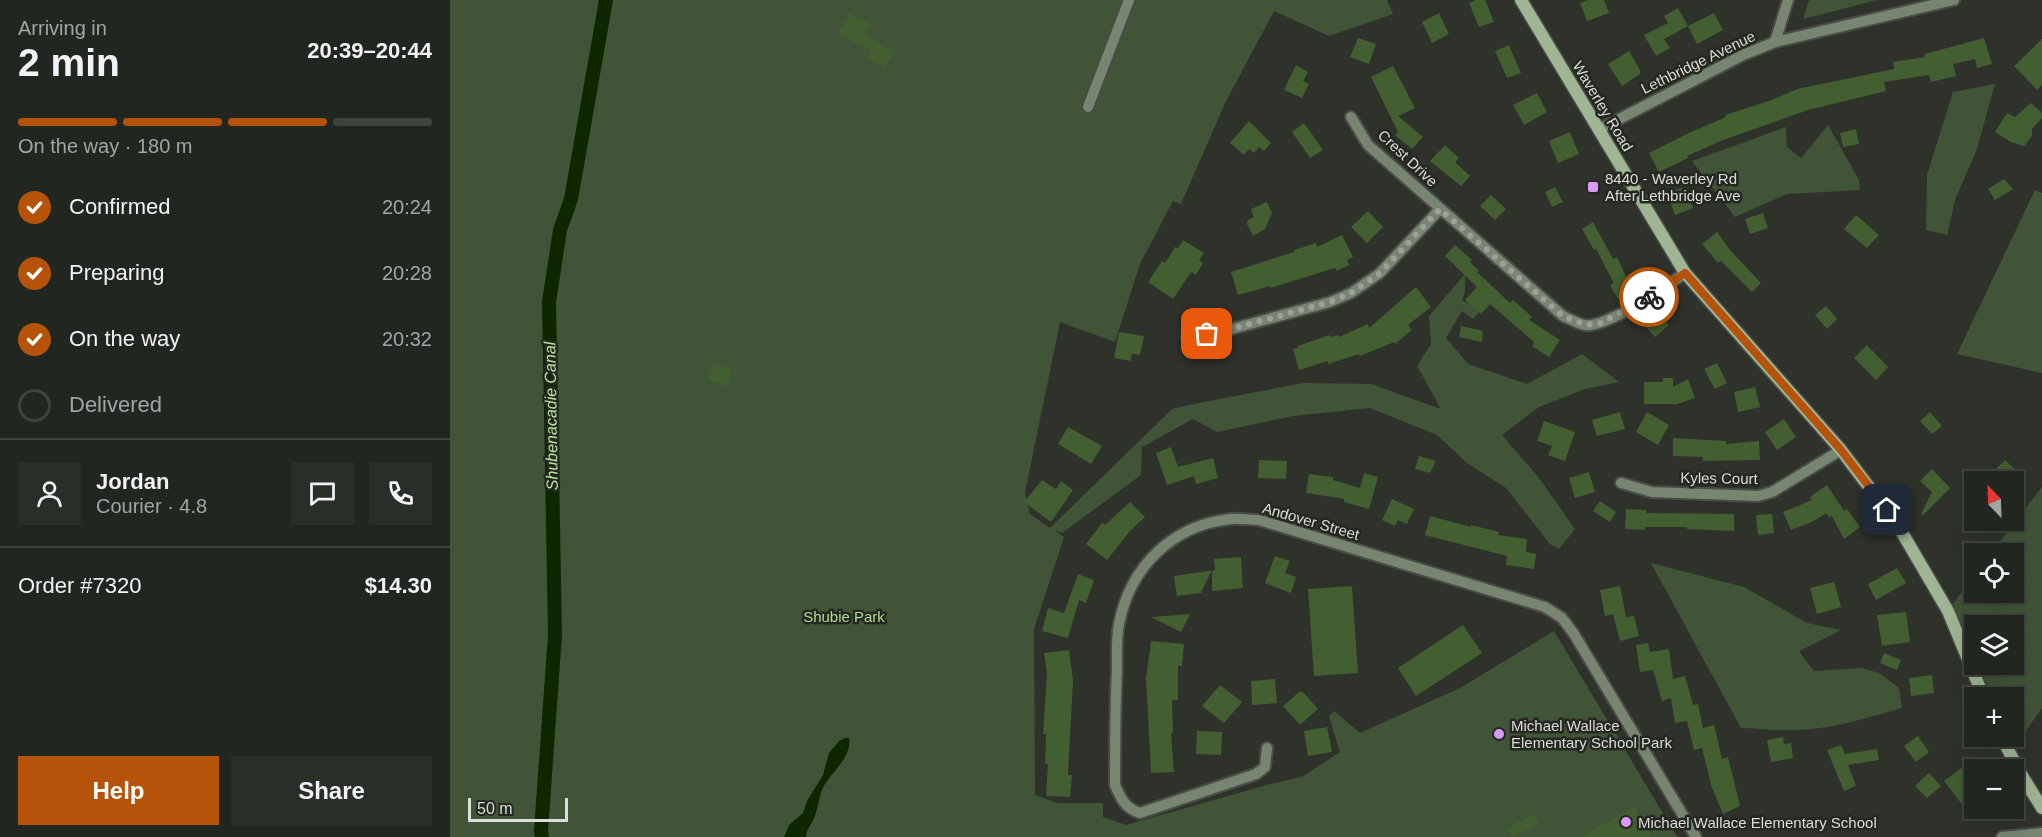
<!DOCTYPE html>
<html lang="en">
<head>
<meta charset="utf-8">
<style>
	body { margin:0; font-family:Arial,sans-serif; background:#2a2e29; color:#f1f3f6; height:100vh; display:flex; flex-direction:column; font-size:22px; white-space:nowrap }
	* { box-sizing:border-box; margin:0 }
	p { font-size:20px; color:#a2a5a5 }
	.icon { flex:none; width:33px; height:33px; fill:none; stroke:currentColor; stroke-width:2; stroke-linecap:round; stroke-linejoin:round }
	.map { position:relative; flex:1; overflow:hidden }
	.details { display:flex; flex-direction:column; background:#222620; width:450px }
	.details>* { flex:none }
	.needle { width:39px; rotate:337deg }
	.controls { position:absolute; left:1514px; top:471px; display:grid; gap:12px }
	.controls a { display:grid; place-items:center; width:60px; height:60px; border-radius:0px; background:#222620; box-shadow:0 6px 24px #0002,0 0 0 2px #3f433e; font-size:30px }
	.scale { position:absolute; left:18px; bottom:15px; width:100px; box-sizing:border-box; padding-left:6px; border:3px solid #daddd8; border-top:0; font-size:16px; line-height:21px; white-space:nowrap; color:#daddd8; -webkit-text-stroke:4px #242821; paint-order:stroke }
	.pin { position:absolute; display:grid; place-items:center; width:51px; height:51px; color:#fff; margin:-26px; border-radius:12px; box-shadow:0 3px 9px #0006 }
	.courier { position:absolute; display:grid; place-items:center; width:60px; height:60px; margin:-30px; border:4px solid #b45309; border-radius:50%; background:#fff; color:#222; box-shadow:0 2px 8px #0007 }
	.head em { font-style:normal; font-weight:600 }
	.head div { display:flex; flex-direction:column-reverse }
	.head { display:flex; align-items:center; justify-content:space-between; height:102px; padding:0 18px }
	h1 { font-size:39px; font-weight:600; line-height:45px }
	.bar { display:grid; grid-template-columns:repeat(4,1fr); gap:9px 6px; align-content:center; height:72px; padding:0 18px }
	.bar i { height:8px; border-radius:4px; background:#3f433e }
	.bar .current { background:#b45309 }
	.bar p { grid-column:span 4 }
	.line { display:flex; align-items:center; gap:15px; padding:0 18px; border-top:2px solid #3f433e }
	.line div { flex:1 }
	.round { display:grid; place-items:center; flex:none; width:63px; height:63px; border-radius:0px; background:#2a2e29 }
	ol { padding:0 18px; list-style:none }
	li { display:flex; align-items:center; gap:18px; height:66px }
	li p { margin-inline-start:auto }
	li .icon { padding:6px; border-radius:50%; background:#b45309; color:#fff; stroke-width:4 }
	li:last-child { color:#a2a5a5 }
	li i { width:33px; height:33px; border:3px solid #3f433e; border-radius:50% }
	.button { display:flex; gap:12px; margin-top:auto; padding:12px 18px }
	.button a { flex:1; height:69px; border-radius:0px; background:#b45309; color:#fff; font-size:24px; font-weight:600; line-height:69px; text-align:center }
	.button a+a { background:#2a2e29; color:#f1f3f6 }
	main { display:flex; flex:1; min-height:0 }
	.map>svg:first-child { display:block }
</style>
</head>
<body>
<main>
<section class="details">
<div class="head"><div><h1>2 min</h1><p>Arriving in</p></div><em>20:39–20:44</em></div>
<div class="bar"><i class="current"></i><i class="current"></i><i class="current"></i><i></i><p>On the way · 180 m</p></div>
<ol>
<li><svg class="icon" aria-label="check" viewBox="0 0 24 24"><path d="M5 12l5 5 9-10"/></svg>Confirmed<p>20:24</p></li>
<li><svg class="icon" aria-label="check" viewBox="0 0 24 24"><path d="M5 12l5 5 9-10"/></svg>Preparing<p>20:28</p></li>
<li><svg class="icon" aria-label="check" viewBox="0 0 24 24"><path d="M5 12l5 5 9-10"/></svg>On the way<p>20:32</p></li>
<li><i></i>Delivered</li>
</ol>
<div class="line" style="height:108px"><a class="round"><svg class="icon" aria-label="person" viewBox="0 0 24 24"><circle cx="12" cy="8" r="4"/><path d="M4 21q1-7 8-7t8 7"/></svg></a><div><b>Jordan</b><p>Courier · 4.8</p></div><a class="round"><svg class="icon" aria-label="chat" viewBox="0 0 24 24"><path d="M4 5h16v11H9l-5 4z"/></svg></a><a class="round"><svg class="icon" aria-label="phone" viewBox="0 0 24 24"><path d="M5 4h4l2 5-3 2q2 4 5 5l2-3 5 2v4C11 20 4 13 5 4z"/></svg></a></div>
<div class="line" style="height:78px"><div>Order #7320</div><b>$14.30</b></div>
<div class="button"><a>Help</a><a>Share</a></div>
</section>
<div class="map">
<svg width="1592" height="837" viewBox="0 0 1592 837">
	<rect width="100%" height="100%" fill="#2e322b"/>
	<path fill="#425437" d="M0,0H937L943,14L879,36L824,11L775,103L731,204L723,201L690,264L665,342L610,322L575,493L580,514L600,528L722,409L739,405L853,383L921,384L991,409L967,366L981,344L979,316L1015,274V292L1012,300L1031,310L1023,319L1012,311L996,338L1018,364L1077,384L1132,354L1169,382L1135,389L1089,407L1052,435L1089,478L1125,529L1109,549L1100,544L1056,488L1017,463L987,435L920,408L843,416L767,432L743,419L692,447L691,475L612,533L604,530L614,537L584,629L585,795L608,803H653V817L676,825L824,783L852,777L890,752L879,716L884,711L910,733L1010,688L1104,631L1165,733L1169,737L1168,738L1227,837H0Z
		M1359,0H1427L1353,19Z
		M1545,84L1527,149L1505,200L1497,235L1476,230L1477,175L1503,92Z
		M1378,125L1409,180L1410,190L1337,194L1285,217L1242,161L1336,127L1337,147L1351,158Z
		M1585,190L1592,193V373L1507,354Z
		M1592,487V708L1564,748L1559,737L1563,736V698L1542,697L1528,665L1563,664V626H1524V655L1503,604L1524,576V592H1563V554L1541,553Z
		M1201,563L1294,587L1357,623L1391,630L1349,651L1364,671L1411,668L1429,673L1449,688L1452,708C1416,718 1380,730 1342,730C1325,731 1308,728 1291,728Z"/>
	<path fill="#0e2700" d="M395,738H399C402,756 384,770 375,784C369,793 369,805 365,816C362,824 357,828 356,837H334L339,825L353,813L357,801L373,775L379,753L389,741Z"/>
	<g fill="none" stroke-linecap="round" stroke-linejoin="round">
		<path stroke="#0e2700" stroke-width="14" d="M92,837L91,831L105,635L99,302L110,230L121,199L156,0"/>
	</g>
	<path fill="#435e31" d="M1026,0H1035L1044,22L1029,27L1019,3Z
		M1138,0H1154L1159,13L1137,21L1130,3Z
		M1228,8L1238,26L1214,39L1220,48L1206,56L1194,35L1218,23L1214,16Z
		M399,13L422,25L416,36L444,51L435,68L417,58L421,51L388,34Z
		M989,13L999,34L982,43L972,22Z
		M1264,13L1273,30L1247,44L1238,26Z
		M908,38L926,44L919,64L900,57Z
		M1534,38L1542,64L1527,68L1525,59L1503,64L1506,76L1481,82L1479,75L1434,82L1436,91L1358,110L1273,140L1237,156L1238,158L1209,172L1199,153L1241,132L1276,117L1275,115L1319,101L1347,89L1444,69L1443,62L1475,57V54Z
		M1592,39V85L1587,90L1564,66Z
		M1059,45L1071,73L1057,78L1045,51Z
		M1179,51L1190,70V74L1172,86L1158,64Z
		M846,65L858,72L853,81L859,84L852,98L834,90Z
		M943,66L965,108L948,116L973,137L962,149L945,135L948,132L921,77Z
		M1087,93L1097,112L1074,125L1063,105Z
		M1581,103L1592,113V118L1582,129V136L1574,146L1561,142L1545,132L1557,113L1565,117Z
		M799,121L821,143L814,151L809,147L804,153L799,149L794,155L780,143Z
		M854,123L873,150L860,158L842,132Z
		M1406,129L1409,144L1393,147L1390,133Z
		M1120,132L1129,154L1108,163L1099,141Z
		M995,145L1009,158L1005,162L1020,176L1011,186L980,161Z
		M1554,179L1563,189L1545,200L1538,189Z
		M1105,187L1113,202L1102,207L1095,192Z
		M1235,187L1243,208L1225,215L1217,193Z
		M1041,195L1056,209L1045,220L1030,206Z
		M817,202L822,213L815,229L803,236L797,224L798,220L804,217L801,209Z
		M918,211L933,227L917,243L901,227Z
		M1313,213L1318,228L1300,234L1295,219Z
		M1406,215L1429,235L1417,248L1394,229Z
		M1143,222L1163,259L1167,257L1183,292L1168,299L1160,285L1164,283L1146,249L1144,250L1132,229Z
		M1267,232L1281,251L1311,283L1302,292L1271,261L1268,263L1252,244Z
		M892,235L903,257L897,260L899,265L887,271L885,268L820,288V286L788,295L781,272L844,252V250L866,243L867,247Z
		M733,240L754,253L749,261L753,263L746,275L741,272L723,299L698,282L712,261L715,263L725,247L728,248Z
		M1005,245L1022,260L1020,262L1029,271L1027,272L1060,303L1063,300L1082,317L1079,320L1110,340L1099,357L1082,346L1084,342L1040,304L1031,314L1015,300L1027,287L995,256Z
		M966,287L981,307L958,325L962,330L945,344L944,342L910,356L909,354L878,364V361L849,370L843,349L848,348V346L879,335L880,337L889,335V337L918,324L919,328Z
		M1376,306L1387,319L1377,329L1365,315Z
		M1202,307L1219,325L1205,337L1188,319Z
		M1011,326L1033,331L1032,342L1009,337Z
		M669,332L694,336L690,355L682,354L681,361L664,358Z
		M1417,345L1438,367L1426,380L1404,358Z
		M1267,363L1277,383L1265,389L1254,369Z
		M263,364L282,369L278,386L258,381Z
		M1213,378H1223V387L1238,379L1245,398L1224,405V404H1194V382H1213Z
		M1305,387L1310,407L1288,412L1284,392Z
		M1170,412L1175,429L1147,436L1142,420Z
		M1197,412L1219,425L1208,445L1186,432Z
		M1480,412L1492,426L1482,434L1470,421Z
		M1334,419L1346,437L1327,450L1315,432Z
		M1094,421L1125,432L1115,461L1098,455L1102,446L1087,441Z
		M618,427L652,446L641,464L608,444Z
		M1223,438L1276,441V444L1309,441L1310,460L1253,461V457L1223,456Z
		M721,447L728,467L763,458L768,478L746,484L744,476L717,485L706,453Z
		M969,456L986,461L980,473L965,469Z
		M809,460L837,461L836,479L808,478Z
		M1555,460L1566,470L1552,482L1543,472Z
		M1482,469L1500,488L1473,515L1471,514L1482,492L1470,481Z
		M1139,472L1145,492L1125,498L1119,478Z
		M914,473L928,477L919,509L894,502V499L856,493L859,474L883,477V480L910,488Z
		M592,480L606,489L611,481L623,490L601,522L574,502Z
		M1377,485L1394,511L1397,509L1410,527L1394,539L1382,516L1379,517L1376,513L1364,521L1341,530L1333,512L1362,500L1360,497Z
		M942,499L964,509L957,524L948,520L945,526L932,520Z
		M1150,501L1166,512L1160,522L1143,511Z
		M680,502L695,517L680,531L657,560L636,544L652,523L655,525Z
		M1176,509L1196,510V513L1284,514V531L1237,529V527H1195V530L1175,529Z
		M1322,514L1324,533L1308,535L1306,515Z
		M980,516L1021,527V525L1049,532L1048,535L1077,539L1076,552L1086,554L1084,569L1056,565L1057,556L975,535Z
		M825,556L840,561L835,573L846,577L841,593L815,583Z
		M791,557L793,588L762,591V570L751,593L727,596L724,576L765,570L764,559Z
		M1447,568L1456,583L1426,600L1418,584Z
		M628,574L644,580L636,603L629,600L618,638L592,631L598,608L614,613Z
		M1384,582L1391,607L1367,614L1360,588Z
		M902,586L908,673L864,676L858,589Z
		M1170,586L1176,617L1184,616L1189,636L1170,641L1163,614L1155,616L1150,590Z
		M1456,612L1460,642L1432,646L1427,615Z
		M740,614L731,632L701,617Z
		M1013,625L1032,653L966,696L948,668Z
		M701,641L734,644L732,666H728V700H722L723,733H721L724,772L701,773L696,678Z
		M1198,643L1200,652L1219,649L1223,679L1235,676L1243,705L1248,704L1253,728L1264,725L1272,759L1278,757L1290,806L1273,814L1262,788L1252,748L1244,750L1237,721L1225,723L1221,698L1212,701L1203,670L1190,672L1186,645Z
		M619,650L623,680L618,775H622L620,797L596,796L598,764H595L596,734H593L597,673L594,653Z
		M1434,653L1451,660L1447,670L1430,663Z
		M1482,675L1484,693L1461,696L1459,678Z
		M825,679L827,703L802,705L801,681Z
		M770,685L792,702L774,723L752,706Z
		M849,692H853L868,709L850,725L833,706Z
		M877,727L882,752L858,756L854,731Z
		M747,731L772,732L771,755L746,754Z
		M1468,736L1479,752L1466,762L1454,746Z
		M1333,737L1334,744L1341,743L1343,758L1321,762L1317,740Z
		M1391,745L1395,754L1427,749L1429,760L1398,765L1406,786L1394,791L1377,750Z
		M1513,767L1524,782V799L1514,807L1494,781Z
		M1479,773L1491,786L1477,798L1465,786Z
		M1184,806L1202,837H1132Z
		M1084,814L1089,824L1062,837L1057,828Z"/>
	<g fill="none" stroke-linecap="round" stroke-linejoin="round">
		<defs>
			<path id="street" d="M1325,42L1338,0
				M638,107L679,0
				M901,117L918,145L1113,316C1120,319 1128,324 1135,325C1157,328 1216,286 1235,273
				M1150,129L1293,55L1325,42L1504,0
				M737,337L778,330L880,302L901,293L930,273L990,209
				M1171,483L1202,492L1308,496L1322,492L1391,450
				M817,748L815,767L806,774L690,813C675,808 671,799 665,785C665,747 665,708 667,670C667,655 666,638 669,624C680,567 722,525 781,519C790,518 800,520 809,520L1095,607L1112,618L1124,634L1246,837
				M1552,837L1592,833"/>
			<path id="secondary" d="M1071,0L1235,273L1391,450L1447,524L1498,611L1534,698
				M1551,736L1569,771L1592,808"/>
		</defs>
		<use href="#street" stroke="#4a4d47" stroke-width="14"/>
		<use href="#secondary" stroke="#4a4d47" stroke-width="15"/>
		<use href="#street" stroke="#788571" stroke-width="10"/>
		<use href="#secondary" stroke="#a0b594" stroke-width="12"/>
	</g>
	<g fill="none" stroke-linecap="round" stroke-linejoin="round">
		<path stroke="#9ea19b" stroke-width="6" stroke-dasharray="0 10.8" d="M757,334L778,330L880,302L901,293L930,273L990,209L1113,316L1136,325L1151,323L1199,297"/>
		<path stroke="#b45309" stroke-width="8" d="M1199,297L1235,273L1391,450L1437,510"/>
	</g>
	<g fill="#d99af7" stroke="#242821" stroke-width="2">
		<rect x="1137" y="181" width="12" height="12" rx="3"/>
		<circle cx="1049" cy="734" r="6"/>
		<circle cx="1176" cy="822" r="6"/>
	</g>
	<g text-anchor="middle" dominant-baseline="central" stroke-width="5" stroke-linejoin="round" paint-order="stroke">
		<g font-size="15" fill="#daddd8" stroke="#242821">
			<text transform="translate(1248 62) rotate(-26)">Lethbridge Avenue</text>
			<text transform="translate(1153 106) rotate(59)">Waverley Road</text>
			<text transform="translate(958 158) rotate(43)">Crest Drive</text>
			<text transform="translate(1269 478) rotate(1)">Kyles Court</text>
			<text transform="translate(861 521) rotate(16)">Andover Street</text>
		</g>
		<g font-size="15" fill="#daddd8" stroke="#242821" text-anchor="start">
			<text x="1155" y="178">8440 - Waverley Rd<tspan x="1155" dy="17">After Lethbridge Ave</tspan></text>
			<text x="1061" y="725">Michael Wallace<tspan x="1061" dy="17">Elementary School Park</tspan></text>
			<text x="1188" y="822">Michael Wallace Elementary School</text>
		</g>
		<g font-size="15" fill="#aedb94" stroke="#242821">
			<text x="394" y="616">Shubie Park</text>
		</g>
		<g font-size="16" font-style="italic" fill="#b7e49c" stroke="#242821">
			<text transform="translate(101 416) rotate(-91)">Shubenacadie Canal</text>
		</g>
	</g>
</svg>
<div class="controls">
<a><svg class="needle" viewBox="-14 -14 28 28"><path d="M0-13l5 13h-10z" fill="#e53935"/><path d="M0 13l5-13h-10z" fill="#a2a5a5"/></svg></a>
<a><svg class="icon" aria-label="locate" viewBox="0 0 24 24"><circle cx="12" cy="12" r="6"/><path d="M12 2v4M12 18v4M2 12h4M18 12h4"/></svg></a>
<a><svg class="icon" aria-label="layers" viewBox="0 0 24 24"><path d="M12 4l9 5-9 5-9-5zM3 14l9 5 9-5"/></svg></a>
<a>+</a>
<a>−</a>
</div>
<div class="scale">50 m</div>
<div class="pin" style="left:757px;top:334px;background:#ea580c"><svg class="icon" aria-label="bag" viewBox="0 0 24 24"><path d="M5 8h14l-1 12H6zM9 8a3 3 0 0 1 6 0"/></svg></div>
<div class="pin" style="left:1437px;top:510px;background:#1f2937"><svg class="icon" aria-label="home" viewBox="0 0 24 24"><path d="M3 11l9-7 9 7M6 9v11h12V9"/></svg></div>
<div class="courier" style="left:1199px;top:297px"><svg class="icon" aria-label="bike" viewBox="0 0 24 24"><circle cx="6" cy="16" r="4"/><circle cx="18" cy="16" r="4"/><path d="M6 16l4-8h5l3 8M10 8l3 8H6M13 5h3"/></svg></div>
</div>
</main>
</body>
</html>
